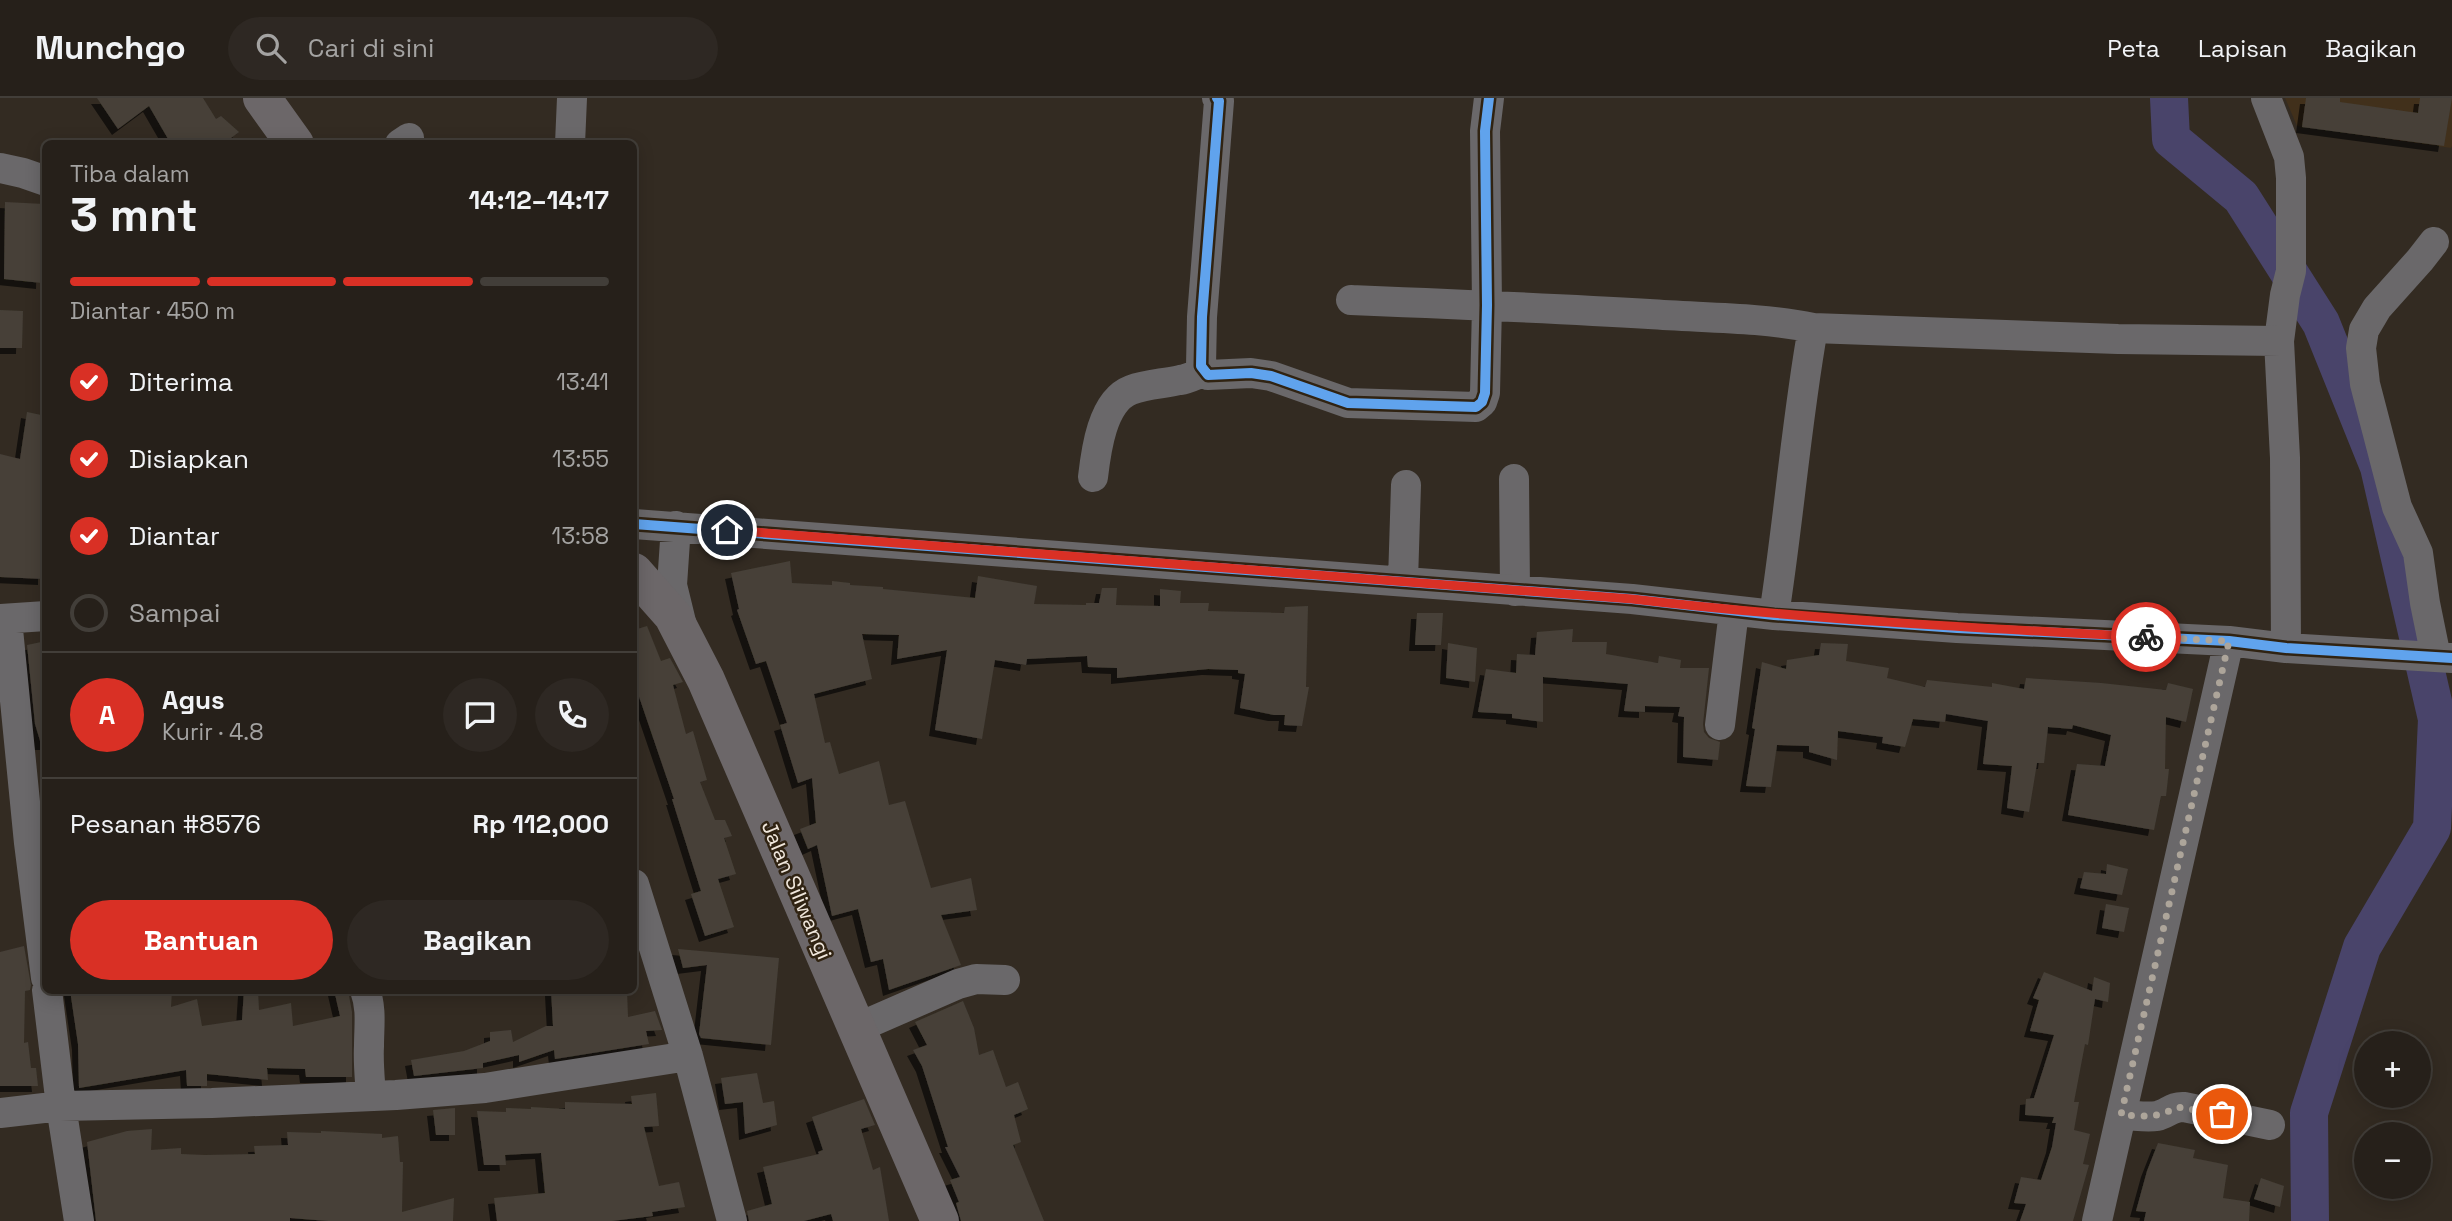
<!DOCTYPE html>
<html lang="id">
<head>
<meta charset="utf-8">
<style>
	body { margin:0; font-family:"Space Grotesk",sans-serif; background:#2e2823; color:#f1f3f6; height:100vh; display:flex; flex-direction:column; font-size:26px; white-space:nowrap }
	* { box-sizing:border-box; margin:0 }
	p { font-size:23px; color:#a4a3a2 }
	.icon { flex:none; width:38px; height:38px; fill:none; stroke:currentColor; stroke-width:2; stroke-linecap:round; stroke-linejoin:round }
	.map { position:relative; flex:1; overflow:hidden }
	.details { position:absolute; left:42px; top:42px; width:595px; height:854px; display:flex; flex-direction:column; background:#26201a; border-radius:10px; box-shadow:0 4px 18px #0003,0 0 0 2px #423e39 }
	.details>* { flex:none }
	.controls { position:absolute; left:2354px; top:933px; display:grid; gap:14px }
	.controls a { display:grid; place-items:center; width:77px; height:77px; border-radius:50%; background:#26201a; box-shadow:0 4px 18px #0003,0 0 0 2px #423e39; font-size:35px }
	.pin { position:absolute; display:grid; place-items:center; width:60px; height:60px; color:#fff; margin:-30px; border:4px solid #fff; border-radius:50%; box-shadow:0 2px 7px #0007 }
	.courier { position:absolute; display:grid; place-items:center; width:70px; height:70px; margin:-35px; border:5px solid #d93025; border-radius:50%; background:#fff; color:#222; box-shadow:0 2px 9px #0007 }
	.summary em { font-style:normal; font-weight:700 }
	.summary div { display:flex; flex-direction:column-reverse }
	.summary { display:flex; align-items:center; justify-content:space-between; height:119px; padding:0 28px }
	h1 { font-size:46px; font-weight:700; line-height:52px }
	.bar { display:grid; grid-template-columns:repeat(4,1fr); gap:10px 7px; align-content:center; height:84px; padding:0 28px }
	.bar i { height:9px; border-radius:5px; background:#423e39 }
	.bar .selected { background:#d93025 }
	.bar p { grid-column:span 4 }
	.line { display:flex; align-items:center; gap:18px; padding:0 28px; border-top:2px solid #423e39 }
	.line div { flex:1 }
	.round { display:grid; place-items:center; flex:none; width:74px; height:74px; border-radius:37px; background:#2e2823 }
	ol { padding:0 28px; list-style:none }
	li { display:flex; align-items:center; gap:21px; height:77px }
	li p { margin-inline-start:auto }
	li .icon { padding:7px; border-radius:50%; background:#d93025; color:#fff; stroke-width:4 }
	li:last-child { color:#a4a3a2 }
	li i { width:38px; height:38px; border:4px solid #423e39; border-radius:50% }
	.primary-button { display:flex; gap:14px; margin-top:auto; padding:14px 28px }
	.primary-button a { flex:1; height:80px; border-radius:42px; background:#d93025; color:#fff; font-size:28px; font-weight:700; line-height:80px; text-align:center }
	.primary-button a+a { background:#2e2823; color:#f1f3f6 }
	header { display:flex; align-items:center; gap:42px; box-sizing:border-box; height:98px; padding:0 35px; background:#26201a; border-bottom:2px solid #423e39 }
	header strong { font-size:33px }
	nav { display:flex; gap:38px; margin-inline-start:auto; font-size:24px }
	.search { width:490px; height:63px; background:#2e2823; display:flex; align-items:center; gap:18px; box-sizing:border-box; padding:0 24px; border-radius:38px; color:#a4a3a2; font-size:26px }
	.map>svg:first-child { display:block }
</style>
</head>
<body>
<header>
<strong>Munchgo</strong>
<div class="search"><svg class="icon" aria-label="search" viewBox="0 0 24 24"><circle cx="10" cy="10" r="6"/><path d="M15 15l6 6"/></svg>Cari di sini</div>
<nav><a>Peta</a><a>Lapisan</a><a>Bagikan</a></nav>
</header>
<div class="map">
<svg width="2452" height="1123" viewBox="0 0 2452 1123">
	<defs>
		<filter id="shadow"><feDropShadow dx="-6" dy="6" stdDeviation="0" flood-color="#0009"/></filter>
	</defs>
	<rect width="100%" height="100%" fill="#332b22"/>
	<path fill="#41301b" d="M2285,0H2452V48L2451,50L2297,28Z"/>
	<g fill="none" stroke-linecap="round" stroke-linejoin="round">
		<path stroke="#49446a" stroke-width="38" d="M2169,0L2171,41L2241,99L2321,225L2379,369L2437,621L2432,730L2362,849L2309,1015L2310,1123"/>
	</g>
	<path fill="#464038" filter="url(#shadow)" d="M97,0H203L216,21L221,18L239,34L223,46H171L149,8L118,31Z
		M2306,0H2340V4L2418,15L2420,0H2452L2444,48L2302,29Z
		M5,104L44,106L42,185L4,181Z
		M0,212L23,213L22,250H0Z
		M27,314L46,318L44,481L0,479V356L20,361Z
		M790,463L792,485L832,487V483L850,485V487L883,489V491L975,500L978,478L1037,488L1034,506L1086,507V505H1099L1102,490H1117L1116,507L1160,508V491L1181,493L1180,505H1209L1208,513L1284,515L1285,509L1308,508L1306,589H1309L1302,628L1284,627L1285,617H1274L1240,610L1245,576L1238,575V572L1208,571L1117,580V570L1088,569L1087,558L1027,561L1026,567L995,562L982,641L935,632L947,552L897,561L899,537L862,536L872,581L814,596L825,645L830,644L839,676L879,663L889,707L905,703L931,790L971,780L977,812L941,817L961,867L889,892L883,861L871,864L858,811L832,818L817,747L808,751L800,731L816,725L812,680L798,685L780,627L787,625L766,563L756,566L737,512L739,511L731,475Z
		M1417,515H1443L1441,547H1415Z
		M647,528L661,563L670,560L683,584L673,587L686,636L693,633L707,682L700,684L715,722H725L732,738L724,740L736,776L718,781L734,829L705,838L691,796L701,793L672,701H674L634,584V532Z
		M1573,531L1572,544H1607L1606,556L1658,565L1659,558L1681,562L1680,570H1709L1703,626L1704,634L1709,640L1720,644L1718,662L1683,659L1684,619L1678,618L1680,609L1645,608V614L1624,613L1628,586L1543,579V624L1512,620V616L1478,614L1486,571L1516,575L1517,556L1535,557L1537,534Z
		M46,543V646H41L35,626L27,547Z
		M1448,545L1477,550L1475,584L1446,580Z
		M1821,545L1848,546L1846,563L1889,570L1887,580L1925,589L1927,582L1992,589V585L2024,591L2026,580L2101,585L2166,592L2168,585L2193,591L2186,624L2166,619L2165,671H2169L2166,698H2161L2154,732L2068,717L2077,666L2105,668L2111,637L2073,627L2072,631L2048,629L2044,665H2037L2029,714L2007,710L2012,668L1983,666L1988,623L1946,616L1945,624L1913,621L1905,649L1882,645L1883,639L1838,633L1837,662L1809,654V648L1777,647L1771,689L1746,688L1755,631L1752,630L1762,564L1786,571L1787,562L1819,557Z
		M2107,766L2128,771L2122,797L2080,790L2084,774L2106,776Z
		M2106,806L2129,810L2124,834L2102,830Z
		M24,848L31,887L30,892L25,893L24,945L28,944L31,970H36L38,988H0V854Z
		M678,851L779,860L771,947L701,940L699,936L707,867L683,870Z
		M2044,874L2092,893L2094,879L2110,885L2108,904L2095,901L2088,947L2085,946L2074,1004H2079L2074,1032L2090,1036L2083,1066L2089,1067L2073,1123H2020L2026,1106L2014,1105L2021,1079L2041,1082L2052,1049L2056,1025H2052L2054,1019L2025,1017L2026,1001L2034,1000L2054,937L2030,933L2039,902L2033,900Z
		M70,892H172L171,909L197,901L202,928L242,922L244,892H258L259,912L291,905L293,928L340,918L334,892H348L352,914V979H306L305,971L267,970L268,982L207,976V988H187L186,972L79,990L78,946Z
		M551,892H627L628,919L655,913L662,932L646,933L649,946L555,961L554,952L519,964V957L483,965V970L414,978L411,962L464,953L490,943V934L511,932L513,944L546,928H553Z
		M963,903L974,930L979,957L993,952L1006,989L1018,984L1028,1011L1014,1017L1021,1044L1013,1047L1044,1123H961L956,1105L959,1104L950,1082L960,1079L945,1049H948L922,968L913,952L927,947L915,924Z
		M757,975L763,1005L774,1003L777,1027L745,1036L743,1004L725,1006L721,980Z
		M656,995L659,1028L644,1029L659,1088L679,1084L685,1109L652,1114L653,1118L612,1123H497L494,1100L545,1095L541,1055L505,1057L506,1067H484L477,1013L506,1014V1010L531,1011V1009L565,1011V1004L632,1006L631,998Z
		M864,1001L875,1027L861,1031L873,1072L880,1069L889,1123H833L831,1116L804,1123H749L747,1113L772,1106L763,1069L819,1056L818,1054L823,1052L812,1019Z
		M455,1010V1037H436L433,1012Z
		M152,1031L151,1052L181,1050V1056L205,1057L255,1056L254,1048L288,1047L287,1034L321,1035V1033L382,1036V1040L398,1038L400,1064H403L402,1114L454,1100L453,1123H328L290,1120V1123H96L87,1044L127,1033Z
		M2158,1045L2195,1052L2193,1060L2228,1067L2223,1100L2250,1104L2249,1123H2144L2146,1114L2136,1113L2147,1073Z
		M2261,1080L2284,1088L2280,1109L2254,1101Z"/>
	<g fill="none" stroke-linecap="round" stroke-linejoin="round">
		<path stroke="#6a686a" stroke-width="30" d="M1217,0L1219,3L1202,219L1201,268L1208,277L1251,275L1271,278L1348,305L1476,309L1482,304L1485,295L1487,207L1485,33L1489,0
			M2266,0L2289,59L2291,80V173L2285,197L2279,243L2285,360L2286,550
			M400,46L409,40
			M570,46L572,0
			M0,70L23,75L46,83
			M2434,144L2420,162L2377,210L2364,232L2361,250L2365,286L2397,409L2418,455L2425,505L2436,559
			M1351,202C1450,206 1550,210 1649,216C1703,220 1760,219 1813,230
			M1093,379C1096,353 1102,303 1131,292C1147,286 1163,286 1180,282C1188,281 1197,276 1205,273
			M1514,381L1515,493
			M634,426L1632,501L1774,517L1957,530L2229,543L2286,550L2452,560
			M676,428L672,487L682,528
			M1403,483L1406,387
			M1774,517C1789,421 1796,325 1813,230L2118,241L2279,243
			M0,521L46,518
			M7,521L29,745L46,880
			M1720,627L1734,513
			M634,786L688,958L732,1123
			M47,892L61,1008L79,1123
			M365,892C372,911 369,928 369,948C368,965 370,982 371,998
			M857,930L958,886L976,881L1005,882
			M0,1015L61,1008L212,1005L396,997L485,990L688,958
			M2121,1017C2133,1017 2146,1020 2157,1018C2167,1016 2173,1008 2184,1009L2270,1027
			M2097,1123L2229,543"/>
		<path stroke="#6c6769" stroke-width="38" d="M262,0L295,46
			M634,474L673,518L706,582L940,1123"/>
		<defs>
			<path id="cycleway" d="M1217,0L1219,3L1202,219L1201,268L1208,277L1251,275L1271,278L1348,305L1476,309L1482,304L1485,295L1487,207L1485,33L1489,0
				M634,426L1632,501L1774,517L1957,530L2229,543L2286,550L2452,560"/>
		</defs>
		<use href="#cycleway" stroke="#302312" stroke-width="15"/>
		<use href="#cycleway" stroke="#60a3ed" stroke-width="10"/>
	</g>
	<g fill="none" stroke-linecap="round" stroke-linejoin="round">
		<path stroke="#ada59a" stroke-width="7" stroke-dasharray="0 12.6" d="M2146,539L2229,543L2121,1017C2145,1018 2156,1021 2177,1009L2222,1016"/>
		<path stroke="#d93025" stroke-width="9" d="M727,432L1632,501C1803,521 1974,530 2146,539"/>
	</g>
	<g text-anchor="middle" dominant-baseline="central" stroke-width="5" stroke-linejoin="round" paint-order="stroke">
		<g font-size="21" fill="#efe6db" stroke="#302312">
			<text transform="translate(797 792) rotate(67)">Jalan Siliwangi</text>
		</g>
	</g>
</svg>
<div class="controls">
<a>+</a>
<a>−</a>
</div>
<div class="pin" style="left:2222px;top:1016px;background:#ea580c"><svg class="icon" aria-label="bag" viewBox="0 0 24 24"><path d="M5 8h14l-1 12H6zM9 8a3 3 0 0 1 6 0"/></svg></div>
<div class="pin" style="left:727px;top:432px;background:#1f2937"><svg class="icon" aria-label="home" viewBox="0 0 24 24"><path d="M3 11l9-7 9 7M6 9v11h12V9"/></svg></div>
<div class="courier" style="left:2146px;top:539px"><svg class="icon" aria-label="bike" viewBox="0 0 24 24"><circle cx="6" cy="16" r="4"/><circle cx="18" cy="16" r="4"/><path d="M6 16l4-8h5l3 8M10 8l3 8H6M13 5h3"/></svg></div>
<section class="details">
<div class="summary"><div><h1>3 mnt</h1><p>Tiba dalam</p></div><em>14:12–14:17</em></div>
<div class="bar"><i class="selected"></i><i class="selected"></i><i class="selected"></i><i></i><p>Diantar · 450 m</p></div>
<ol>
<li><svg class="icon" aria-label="check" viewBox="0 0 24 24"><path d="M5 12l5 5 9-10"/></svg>Diterima<p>13:41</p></li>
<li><svg class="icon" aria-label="check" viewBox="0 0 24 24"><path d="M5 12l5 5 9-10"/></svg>Disiapkan<p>13:55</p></li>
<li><svg class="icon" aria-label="check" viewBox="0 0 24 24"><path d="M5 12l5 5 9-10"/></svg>Diantar<p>13:58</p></li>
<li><i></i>Sampai</li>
</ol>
<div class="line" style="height:126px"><b class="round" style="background:#d93025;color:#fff">A</b><div><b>Agus</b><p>Kurir · 4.8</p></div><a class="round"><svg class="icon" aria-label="chat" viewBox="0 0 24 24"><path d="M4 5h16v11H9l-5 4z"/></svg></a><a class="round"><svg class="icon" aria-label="phone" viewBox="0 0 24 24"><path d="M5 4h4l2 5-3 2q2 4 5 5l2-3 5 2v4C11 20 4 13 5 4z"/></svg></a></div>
<div class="line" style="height:91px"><div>Pesanan #8576</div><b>Rp 112,000</b></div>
<div class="primary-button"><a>Bantuan</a><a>Bagikan</a></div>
</section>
</div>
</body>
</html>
